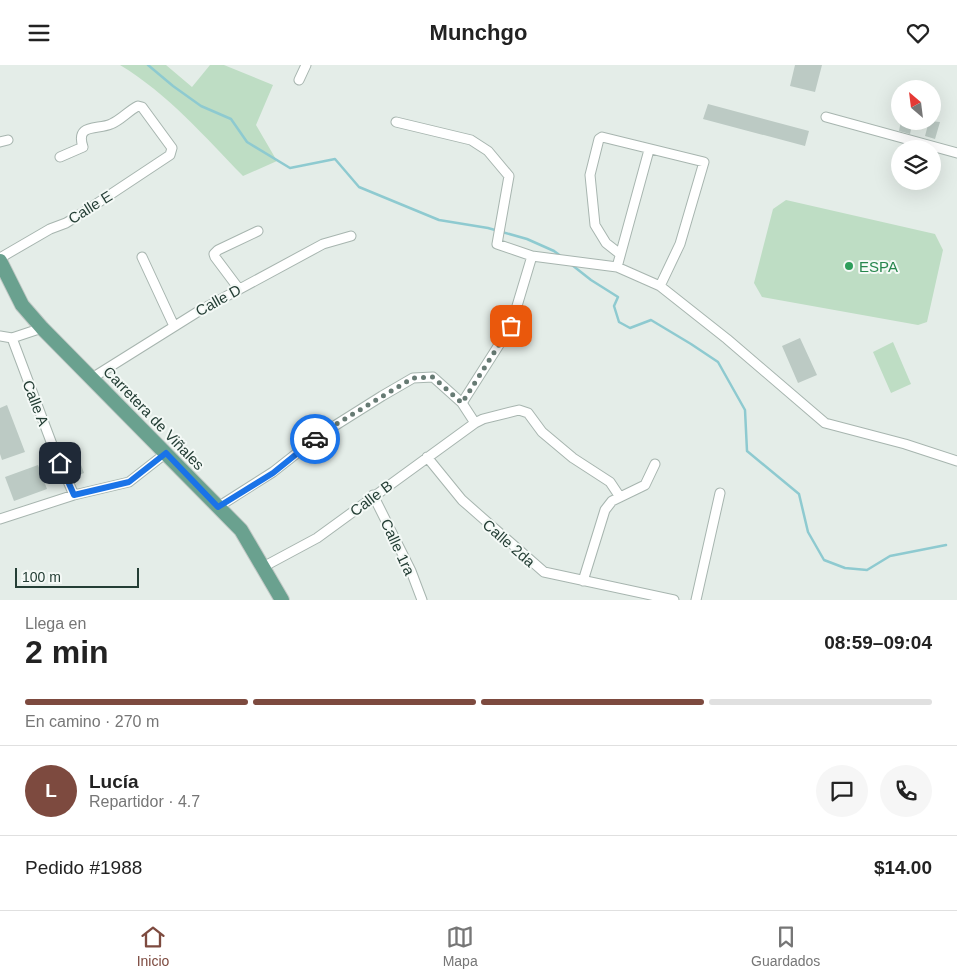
<!DOCTYPE html>
<html lang="es">
<head>
<meta charset="utf-8">
<style>
	body { margin:0; font-family:Arial,sans-serif; background:#f6f6f6; color:#222; height:100vh; display:flex; flex-direction:column; font-size:19px; white-space:nowrap }
	* { box-sizing:border-box; margin:0 }
	p { font-size:16px; color:#767676 }
	.icon { flex:none; width:28px; height:28px; fill:none; stroke:currentColor; stroke-width:2; stroke-linecap:round; stroke-linejoin:round }
	.map { position:relative; height:535px; overflow:hidden }
	.sheet { display:flex; flex-direction:column; background:#fff; flex:1 }
	.sheet>* { flex:none }
	.needle { width:32px; rotate:332deg }
	.fabs { position:absolute; left:891px; top:15px; display:grid; gap:10px }
	.fabs a { display:grid; place-items:center; width:50px; height:50px; border-radius:50%; background:#fff; box-shadow:0 5px 20px #0002; font-size:25px }
	.scale { position:absolute; left:15px; bottom:12px; width:124px; box-sizing:border-box; padding-left:5px; border:2px solid #243e35; border-top:0; font-size:14px; line-height:18px; white-space:nowrap; color:#243e35; -webkit-text-stroke:4px #f4f9f6; paint-order:stroke }
	.pin { position:absolute; display:grid; place-items:center; width:42px; height:42px; color:#fff; margin:-21px; border-radius:10px; box-shadow:0 2px 8px #0006 }
	.courier { position:absolute; display:grid; place-items:center; width:50px; height:50px; margin:-25px; border:4px solid #1a73e8; border-radius:50%; background:#fff; color:#222; box-shadow:0 1px 6px #0007 }
	.summary em { font-style:normal; font-weight:700 }
	.summary div { display:flex; flex-direction:column-reverse }
	.summary { display:flex; align-items:center; justify-content:space-between; height:85px; padding:0 25px }
	h1 { font-size:32px; font-weight:700; line-height:38px }
	.bar { display:grid; grid-template-columns:repeat(4,1fr); gap:8px 5px; align-content:center; height:60px; padding:0 25px }
	.bar i { height:6px; border-radius:4px; background:#e0e0e0 }
	.bar .active { background:#7d4a3f }
	.bar p { grid-column:span 4 }
	.line { display:flex; align-items:center; gap:12px; padding:0 25px; border-top:1px solid #e0e0e0 }
	.line div { flex:1 }
	.round { display:grid; place-items:center; flex:none; width:52px; height:52px; border-radius:26px; background:#f6f6f6 }
	header { display:flex; justify-content:space-between; align-items:center; height:65px; padding:0 25px; background:#fff; font-size:22px; font-weight:700 }
	.tab-bar { display:flex; justify-content:space-around; align-items:center; height:70px; border-top:1px solid #e0e0e0; background:#fff; font-size:14px; color:#767676 }
	.tab-bar a { display:grid; justify-items:center; gap:2px }
	.tab-bar .active { color:#7d4a3f }
	.map>svg:first-child { display:block }
</style>
</head>
<body>
<header><svg class="icon" aria-label="menu" viewBox="0 0 24 24"><path d="M4 6h16M4 12h16M4 18h16"/></svg>Munchgo<svg class="icon" aria-label="heart" viewBox="0 0 24 24"><path d="M12 20l-8-8c-3-5 5-10 8-4 3-6 11-1 8 4z"/></svg></header>
<div class="map">
<svg width="957" height="535" viewBox="0 0 957 535">
	<rect width="100%" height="100%" fill="#e4ede8"/>
	<path fill="#beddc4" d="M120,0H166L192,22L210,0H224L273,20L256,60L277,96L243,111C205,72 168,29 120,0Z
		M786,135L935,169L943,185L927,257L918,260L762,232L754,218L773,144Z
		M893,277L911,319L891,328L873,287Z"/>
	<g fill="none" stroke-linecap="round" stroke-linejoin="round">
		<path stroke="#8ecad0" stroke-width="2.5" d="M148,0L173,21L201,41L231,54L247,77L290,103L335,94L359,122L439,155L488,163L527,174L554,186L562,192
			M572,200L591,215L618,232L614,241L619,257L630,263L651,255L691,279L718,297L745,345L747,386L799,429L808,467L824,495L845,503L867,505L890,491L946,480"/>
	</g>
	<path fill="#bccac4" d="M795,0H822L815,27L790,21Z
		M708,39L809,66L805,81L703,54Z
		M901,56H913L910,69L899,66Z
		M929,56L940,57L935,74L925,71Z
		M800,273L817,310L798,318L782,281Z
		M7,340L25,387L2,395L0,389V343Z
		M76,386L84,408L73,412L65,390Z
		M38,400L47,424L14,436L5,412Z"/>
	<g fill="none" stroke-linecap="round" stroke-linejoin="round">
		<defs>
			<path id="street" d="M299,15L306,0
				M826,52L957,88
				M396,57L471,75L488,86L509,111L497,179L532,191L617,202
				M0,77L8,75
				M649,85L617,202L660,221L727,274L825,358L905,379L957,396
				M620,189L606,178L595,160L590,110L599,74L602,72L704,97L680,179L660,221
				M142,192L174,261
				M0,193L50,164L66,158L84,147L170,90L172,83L142,42L138,41C128,46 121,55 111,59C98,65 75,58 83,82L60,92
				M239,224L215,192L214,189L218,185L258,166
				M0,271L12,273L42,263
				M12,273L53,382L74,430
				M92,313L199,246L323,179L351,171
				M462,338L511,261L532,191
				M427,392L462,435L544,507L674,535
				M373,430L411,506L422,535
				M218,442L273,407L320,370L382,331L413,313L433,312L462,338L475,358
				M0,454L74,430L129,417L166,388
				M263,502L317,473L475,358L483,354L519,345L528,348L542,367L573,393L610,417L620,432
				M583,516L605,445L612,436L645,420L655,399
				M696,535L720,428"/>
			<path id="primary" d="M0,196L22,240L42,263L241,465L282,535"/>
		</defs>
		<use href="#street" stroke="#a7b5af" stroke-width="11"/>
		<use href="#primary" stroke="#c2c9c6" stroke-width="16"/>
		<use href="#street" stroke="#fff" stroke-width="9"/>
		<use href="#primary" stroke="#6aa18f" stroke-width="14"/>
	</g>
	<g fill="none" stroke-linecap="round" stroke-linejoin="round">
		<path stroke="#677b74" stroke-width="5" stroke-dasharray="0 9" d="M315,374L338,358L413,313L433,312L462,338L511,261"/>
		<path stroke="#1a73e8" stroke-width="6" d="M60,398L74,430L129,417L166,388L218,442L273,408L315,374"/>
	</g>
	<circle fill="#2e9e5b" stroke="#f4f9f6" stroke-width="2" cx="849" cy="201" r="5"/>
	<g text-anchor="middle" dominant-baseline="central" stroke-width="4" stroke-linejoin="round" paint-order="stroke">
		<g font-size="15" fill="#243e35" stroke="#f4f9f6">
			<text transform="translate(90 142) rotate(-32)">Calle E</text>
			<text transform="translate(218 235) rotate(-29)">Calle D</text>
			<text transform="translate(36 338) rotate(69)">Calle A</text>
			<text transform="translate(154 353) rotate(46)">Carretera de Viñales</text>
			<text transform="translate(371 433) rotate(-37)">Calle B</text>
			<text transform="translate(509 478) rotate(41)">Calle 2da</text>
			<text transform="translate(398 482) rotate(65)">Calle 1ra</text>
		</g>
		<g font-size="15" fill="#27864d" stroke="#f4f9f6" text-anchor="start">
			<text x="859" y="201">ESPA</text>
		</g>
	</g>
</svg>
<div class="fabs">
<a><svg class="needle" viewBox="-14 -14 28 28"><path d="M0-13l5 13h-10z" fill="#e53935"/><path d="M0 13l5-13h-10z" fill="#767676"/></svg></a>
<a><svg class="icon" aria-label="layers" viewBox="0 0 24 24"><path d="M12 4l9 5-9 5-9-5zM3 14l9 5 9-5"/></svg></a>
</div>
<div class="scale">100 m</div>
<div class="pin" style="left:511px;top:261px;background:#ea580c"><svg class="icon" aria-label="bag" viewBox="0 0 24 24"><path d="M5 8h14l-1 12H6zM9 8a3 3 0 0 1 6 0"/></svg></div>
<div class="pin" style="left:60px;top:398px;background:#1f2937"><svg class="icon" aria-label="home" viewBox="0 0 24 24"><path d="M3 11l9-7 9 7M6 9v11h12V9"/></svg></div>
<div class="courier" style="left:315px;top:374px"><svg class="icon" aria-label="car" viewBox="0 0 24 24"><path d="M5 17H2v-5l4-1 3-4h7l3 4 3 1v5h-3M9 17h6M6 11h13"/><circle cx="7" cy="17" r="2"/><circle cx="17" cy="17" r="2"/></svg></div>
</div>
<section class="sheet">
<div class="summary"><div><h1>2 min</h1><p>Llega en</p></div><em>08:59–09:04</em></div>
<div class="bar"><i class="active"></i><i class="active"></i><i class="active"></i><i></i><p>En camino · 270 m</p></div>
<div class="line" style="height:90px"><b class="round" style="background:#7d4a3f;color:#fff">L</b><div><b>Lucía</b><p>Repartidor · 4.7</p></div><a class="round"><svg class="icon" aria-label="chat" viewBox="0 0 24 24"><path d="M4 5h16v11H9l-5 4z"/></svg></a><a class="round"><svg class="icon" aria-label="phone" viewBox="0 0 24 24"><path d="M5 4h4l2 5-3 2q2 4 5 5l2-3 5 2v4C11 20 4 13 5 4z"/></svg></a></div>
<div class="line" style="height:65px"><div>Pedido #1988</div><b>$14.00</b></div>
</section>
<nav class="tab-bar">
<a class="active"><svg class="icon" aria-label="home" viewBox="0 0 24 24"><path d="M3 11l9-7 9 7M6 9v11h12V9"/></svg>Inicio</a>
<a><svg class="icon" aria-label="map" viewBox="0 0 24 24"><path d="M3 6l6-2 6 2 6-2v14l-6 2-6-2-6 2zM9 4v14M15 6v14"/></svg>Mapa</a>
<a><svg class="icon" aria-label="saved" viewBox="0 0 24 24"><path d="M7 4h10v16l-5-4-5 4z"/></svg>Guardados</a>
</nav>
</body>
</html>
